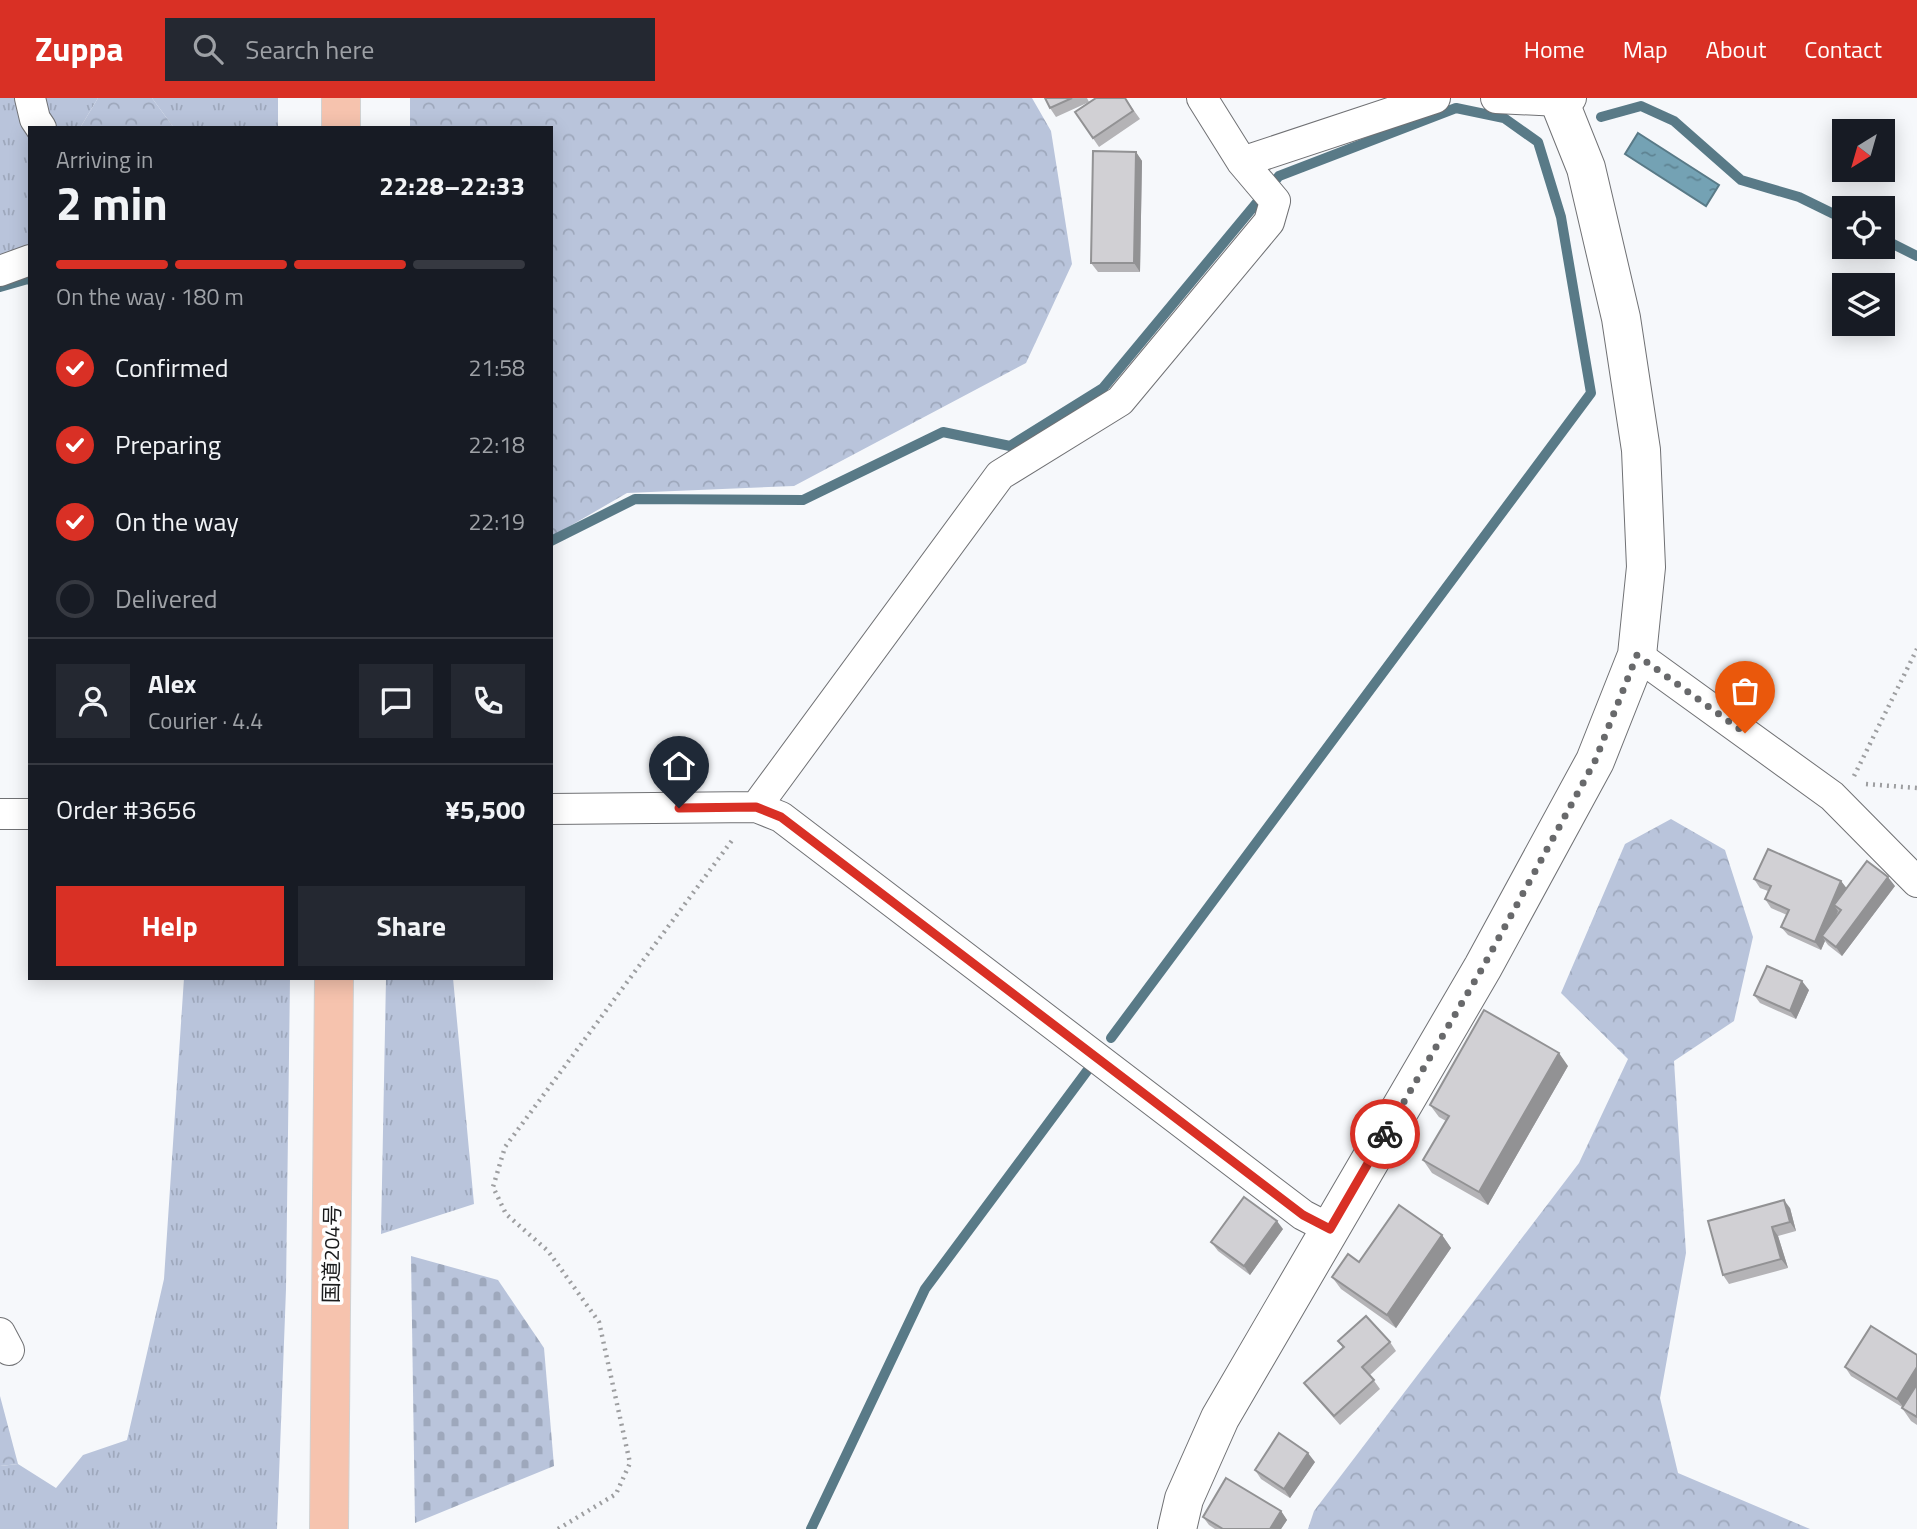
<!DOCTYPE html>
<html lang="en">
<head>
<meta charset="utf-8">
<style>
	body { margin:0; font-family:"Titillium Web","Noto Sans JP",sans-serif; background:#242831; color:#f1f3f6; height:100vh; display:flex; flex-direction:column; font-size:26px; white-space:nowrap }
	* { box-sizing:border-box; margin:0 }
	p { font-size:23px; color:#9ea1a6 }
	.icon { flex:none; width:38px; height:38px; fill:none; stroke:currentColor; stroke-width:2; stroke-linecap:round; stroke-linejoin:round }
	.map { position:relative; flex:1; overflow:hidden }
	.sheet { position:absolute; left:28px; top:28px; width:525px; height:854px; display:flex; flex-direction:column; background:#171b24; border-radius:0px; box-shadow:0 4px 18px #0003 }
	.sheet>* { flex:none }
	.needle { width:46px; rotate:217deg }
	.tools { position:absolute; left:1832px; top:21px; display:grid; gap:14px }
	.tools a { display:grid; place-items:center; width:63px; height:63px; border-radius:0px; background:#171b24; box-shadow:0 4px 18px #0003; font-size:35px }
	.pin { position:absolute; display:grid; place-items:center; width:60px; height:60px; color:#fff; margin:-72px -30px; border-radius:50% 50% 50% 0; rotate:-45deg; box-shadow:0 0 7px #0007 }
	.pin .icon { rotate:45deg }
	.courier { position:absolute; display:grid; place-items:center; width:70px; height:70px; margin:-35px; border:5px solid #d93025; border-radius:50%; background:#fff; color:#222; box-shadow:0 2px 9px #0007 }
	.head em { font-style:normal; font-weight:700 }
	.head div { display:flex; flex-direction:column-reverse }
	.head { display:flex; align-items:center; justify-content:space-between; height:119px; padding:0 28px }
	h1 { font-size:46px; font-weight:700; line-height:52px }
	.bar { display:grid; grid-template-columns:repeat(4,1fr); gap:10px 7px; align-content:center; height:84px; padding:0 28px }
	.bar i { height:9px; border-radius:5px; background:#363941 }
	.bar .on { background:#d93025 }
	.bar p { grid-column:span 4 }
	.line { display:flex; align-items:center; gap:18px; padding:0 28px; border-top:2px solid #363941 }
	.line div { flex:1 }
	.round { display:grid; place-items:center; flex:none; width:74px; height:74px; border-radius:0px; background:#242831 }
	ol { padding:0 28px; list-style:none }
	li { display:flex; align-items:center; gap:21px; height:77px }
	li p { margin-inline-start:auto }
	li .icon { padding:7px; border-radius:50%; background:#d93025; color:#fff; stroke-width:4 }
	li:last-child { color:#9ea1a6 }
	li i { width:38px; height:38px; border:4px solid #363941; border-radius:50% }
	.button { display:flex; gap:14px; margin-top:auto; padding:14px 28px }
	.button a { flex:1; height:80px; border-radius:0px; background:#d93025; color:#fff; font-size:28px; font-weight:700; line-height:80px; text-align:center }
	.button a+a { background:#242831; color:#f1f3f6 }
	header { display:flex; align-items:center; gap:42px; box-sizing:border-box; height:98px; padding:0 35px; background:#d93025; color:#fff }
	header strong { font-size:33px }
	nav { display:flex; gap:38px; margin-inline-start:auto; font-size:24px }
	.search { width:490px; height:63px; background:#242831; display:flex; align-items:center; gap:18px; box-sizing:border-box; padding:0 24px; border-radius:0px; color:#9ea1a6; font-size:26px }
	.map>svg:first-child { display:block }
</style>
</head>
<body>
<header>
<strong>Zuppa</strong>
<div class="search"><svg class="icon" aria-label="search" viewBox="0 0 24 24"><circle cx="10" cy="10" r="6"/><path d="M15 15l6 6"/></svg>Search here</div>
<nav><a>Home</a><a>Map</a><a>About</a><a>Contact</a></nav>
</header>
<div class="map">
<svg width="1917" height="1431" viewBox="0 0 1917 1431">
	<defs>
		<pattern id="grass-tufts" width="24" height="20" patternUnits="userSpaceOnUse" patternTransform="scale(1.75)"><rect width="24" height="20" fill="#b9c4db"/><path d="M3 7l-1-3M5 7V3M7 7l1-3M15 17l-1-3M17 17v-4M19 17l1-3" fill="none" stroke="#9ea8bc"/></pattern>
		<pattern id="forest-crowns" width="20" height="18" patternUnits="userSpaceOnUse" patternTransform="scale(1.75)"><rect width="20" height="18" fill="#b9c4db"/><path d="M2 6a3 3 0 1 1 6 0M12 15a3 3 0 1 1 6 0" fill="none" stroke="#9ea8bc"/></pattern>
		<pattern id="cemetery-stones" width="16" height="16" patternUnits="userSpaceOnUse" patternTransform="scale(1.75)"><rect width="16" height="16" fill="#b9c4db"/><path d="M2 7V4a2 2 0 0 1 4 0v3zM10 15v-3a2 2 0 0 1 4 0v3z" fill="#9ea8bc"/></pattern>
		<pattern id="water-ripples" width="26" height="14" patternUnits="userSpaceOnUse" patternTransform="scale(1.75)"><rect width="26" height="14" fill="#74a2b4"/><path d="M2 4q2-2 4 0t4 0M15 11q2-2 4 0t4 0" fill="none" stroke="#5e8392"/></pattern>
	</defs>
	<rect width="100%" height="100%" fill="#f6f8fb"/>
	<path fill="url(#grass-tufts)" d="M0,0H98L80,30H30V148L0,157Z
		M152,0H278V30H174Z
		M184,880H290L286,1191L277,1431H0V1368L18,1366L56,1390L83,1357L127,1342L164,1181Z
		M386,880H453L474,1106L381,1136Z"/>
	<path fill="url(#forest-crowns)" d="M98,0H152L174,30H80Z
		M410,0H1032L1051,33L1072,166L1026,265L794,388L627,395L551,439V30H410Z
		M1671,721L1725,752L1753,839L1734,923L1674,963L1686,1155L1660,1300L1678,1375L1810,1431H1308L1314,1413L1579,1065L1628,961L1561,895L1625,746Z
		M0,1298L18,1366L0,1368Z"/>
	<path fill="url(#cemetery-stones)" d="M411,1158L498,1182L544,1250L554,1368L415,1425Z"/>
	<path fill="url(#water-ripples)" stroke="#597a87" stroke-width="2" d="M1638,35L1719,87L1706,108L1625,56Z"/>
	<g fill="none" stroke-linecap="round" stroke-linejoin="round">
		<path stroke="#597a87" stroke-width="10" d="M1601,19L1641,8L1674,23L1741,82L1799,99L1844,121
			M1883,141L1917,158
			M0,189L28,181L30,182
			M551,443L635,401L803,402L943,334L1010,348L1103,290L1279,78L1456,10L1504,20L1538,44L1561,119L1591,295L1111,940
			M811,1431L925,1191L1087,973"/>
		<defs>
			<path id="street" d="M30,0L35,21L41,30
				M1496,0L1560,3L1571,0
				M1242,64L1435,0
				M0,173L30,162
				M1637,557L1832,698L1917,784
				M756,709L1000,377L1120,303L1269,124L1275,103L1242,64L1202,0
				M551,711L756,709L781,719L1303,1117L1330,1131
				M0,716H30
				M0,1235L9,1252"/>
			<path id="secondary" d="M1177,1431L1184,1401L1220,1320L1483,869L1595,663L1637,557L1646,469L1641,352L1621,220L1586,70L1558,0"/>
			<path id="highway" d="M341,0V30
				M329,1431L334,880"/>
		</defs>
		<use href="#street" stroke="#707174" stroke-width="32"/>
		<use href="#secondary" stroke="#707174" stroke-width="40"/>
		<use href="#highway" stroke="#d1d2d2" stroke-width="40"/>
		<path stroke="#9d9ea0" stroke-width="4.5" stroke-dasharray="2 5" stroke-linecap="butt" d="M1854,678L1917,551
			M1866,686L1917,690
			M558,1431L616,1396L630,1365L599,1224L548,1153L506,1116L493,1089L505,1049L733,741"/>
		<use href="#street" stroke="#fff" stroke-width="30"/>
		<use href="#secondary" stroke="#fff" stroke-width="38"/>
		<use href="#highway" stroke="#f6c3ae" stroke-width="38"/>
	</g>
	<path fill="#b4b3b6" d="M1045,0H1087L1089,4L1056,19L1050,10Z
		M1125,0L1140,21L1099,49L1075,14Z
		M1136,54L1142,63L1140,174H1098L1091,165Z
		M1754,781L1841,783L1846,790L1895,788L1842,858L1828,847L1825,843L1821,852L1788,837L1781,829L1787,817L1771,810L1765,801L1768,793L1760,790Z
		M1809,892L1796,921L1760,905L1754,897Z
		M1568,968L1488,1107L1432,1075L1423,1062L1446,1023L1439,1019L1430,1007Z
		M1790,1110L1796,1133L1778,1138L1788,1170L1729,1186L1723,1177Z
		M1283,1131L1250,1177L1218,1153L1211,1144Z
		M1442,1137L1451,1150L1396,1230L1341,1191L1332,1179L1359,1164Z
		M1338,1243L1390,1244L1396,1253L1370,1277L1380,1291L1340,1327L1311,1294L1304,1285L1343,1250Z
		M1917,1257V1327L1911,1323L1902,1310V1309L1851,1278L1845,1269Z
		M1315,1364L1290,1400L1261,1381L1255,1372Z
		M1281,1413L1287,1422L1281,1431H1215L1209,1427L1203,1419Z"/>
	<path fill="#929294" d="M1136,54L1142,63L1140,174L1134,165Z
		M1888,779L1895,788L1842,858L1836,849Z
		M1841,783L1848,792L1834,807L1838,813L1826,842L1822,838L1825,843L1821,852L1815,844Z
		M1802,883L1809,892L1796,921L1790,913Z
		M1559,955L1568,968L1488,1107L1479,1094Z
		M1784,1102L1790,1110L1796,1133L1790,1124Z
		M1277,1123L1283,1131L1250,1177L1244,1168Z
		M1772,1129L1778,1138L1788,1170L1781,1161Z
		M1442,1137L1451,1150L1396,1230L1387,1217Z
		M1917,1269V1288L1904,1310L1897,1301Z
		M1308,1355L1315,1364L1290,1400L1284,1391Z
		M1281,1413L1287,1422L1281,1431H1270Z"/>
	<path fill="#d1d0d4" stroke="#929294" stroke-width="2" d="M1045,0H1072L1050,10Z
		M1096,0H1125L1133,13L1093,40L1075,14Z
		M1093,53L1136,54L1134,165H1091Z
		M1768,751L1841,783L1815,844L1781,829L1789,812L1765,801L1771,788L1754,781Z
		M1867,763L1888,779L1836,849L1822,838L1841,812L1834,807Z
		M1767,868L1802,883L1790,913L1754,897Z
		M1484,912L1559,955L1479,1094L1423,1062L1449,1018L1430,1007Z
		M1244,1099L1277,1123L1244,1168L1211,1144Z
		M1784,1102L1790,1124L1772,1129L1781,1161L1723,1177L1708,1123Z
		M1399,1107L1442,1137L1387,1217L1332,1179L1348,1156L1359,1164Z
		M1366,1218L1390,1244L1362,1269L1374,1282L1334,1318L1304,1285L1344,1249L1338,1243Z
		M1871,1228L1917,1257V1269L1897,1301L1845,1269Z
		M1917,1286V1319L1902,1310Z
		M1279,1335L1308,1355L1284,1391L1255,1372Z
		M1226,1380L1281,1413L1270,1431H1223L1203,1419Z"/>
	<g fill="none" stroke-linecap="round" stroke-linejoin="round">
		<path stroke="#68696b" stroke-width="7" stroke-dasharray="0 12.6" d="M1385,1036L1483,869L1595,663L1637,557L1745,635"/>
		<path stroke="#d93025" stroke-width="9" d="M679,710L756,709L781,719L1303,1117L1330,1131L1385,1036"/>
	</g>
	<g text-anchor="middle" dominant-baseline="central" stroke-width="7" stroke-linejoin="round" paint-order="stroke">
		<g font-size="21" fill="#1b1c1d" stroke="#fff">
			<text transform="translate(331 1156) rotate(-89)">国道204号</text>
		</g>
	</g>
</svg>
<div class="tools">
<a><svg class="needle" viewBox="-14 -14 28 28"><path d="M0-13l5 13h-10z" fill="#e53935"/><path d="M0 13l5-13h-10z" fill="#9ea1a6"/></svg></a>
<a><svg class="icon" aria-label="locate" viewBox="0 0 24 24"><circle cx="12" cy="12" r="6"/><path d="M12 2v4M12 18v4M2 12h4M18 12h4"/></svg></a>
<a><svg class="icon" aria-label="layers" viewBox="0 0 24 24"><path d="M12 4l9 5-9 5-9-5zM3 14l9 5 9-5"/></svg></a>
</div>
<div class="pin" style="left:1745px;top:635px;background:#ea580c"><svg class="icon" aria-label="bag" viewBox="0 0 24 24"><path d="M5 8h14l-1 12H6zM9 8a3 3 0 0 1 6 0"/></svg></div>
<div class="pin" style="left:679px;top:710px;background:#1f2937"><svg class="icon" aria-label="home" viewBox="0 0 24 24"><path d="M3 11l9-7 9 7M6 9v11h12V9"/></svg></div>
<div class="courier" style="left:1385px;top:1036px"><svg class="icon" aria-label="bike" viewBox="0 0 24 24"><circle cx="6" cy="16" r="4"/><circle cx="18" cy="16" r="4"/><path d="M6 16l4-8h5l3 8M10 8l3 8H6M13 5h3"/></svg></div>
<section class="sheet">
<div class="head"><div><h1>2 min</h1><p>Arriving in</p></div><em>22:28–22:33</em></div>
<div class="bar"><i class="on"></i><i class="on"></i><i class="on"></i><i></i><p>On the way · 180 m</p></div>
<ol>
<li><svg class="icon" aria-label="check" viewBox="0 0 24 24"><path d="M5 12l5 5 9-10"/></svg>Confirmed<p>21:58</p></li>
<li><svg class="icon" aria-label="check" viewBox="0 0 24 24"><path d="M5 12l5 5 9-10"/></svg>Preparing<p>22:18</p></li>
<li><svg class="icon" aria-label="check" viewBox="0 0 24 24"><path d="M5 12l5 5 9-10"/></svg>On the way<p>22:19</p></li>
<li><i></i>Delivered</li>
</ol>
<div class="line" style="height:126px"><a class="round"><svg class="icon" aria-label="person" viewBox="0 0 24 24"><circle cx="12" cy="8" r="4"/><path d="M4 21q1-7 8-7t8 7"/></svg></a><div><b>Alex</b><p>Courier · 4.4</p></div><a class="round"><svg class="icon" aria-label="chat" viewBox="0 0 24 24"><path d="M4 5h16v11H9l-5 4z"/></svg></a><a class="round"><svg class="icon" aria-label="phone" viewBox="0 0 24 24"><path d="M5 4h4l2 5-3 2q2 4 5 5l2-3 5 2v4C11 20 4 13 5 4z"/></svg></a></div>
<div class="line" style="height:91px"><div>Order #3656</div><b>¥5,500</b></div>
<div class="button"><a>Help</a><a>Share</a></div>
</section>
</div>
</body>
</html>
